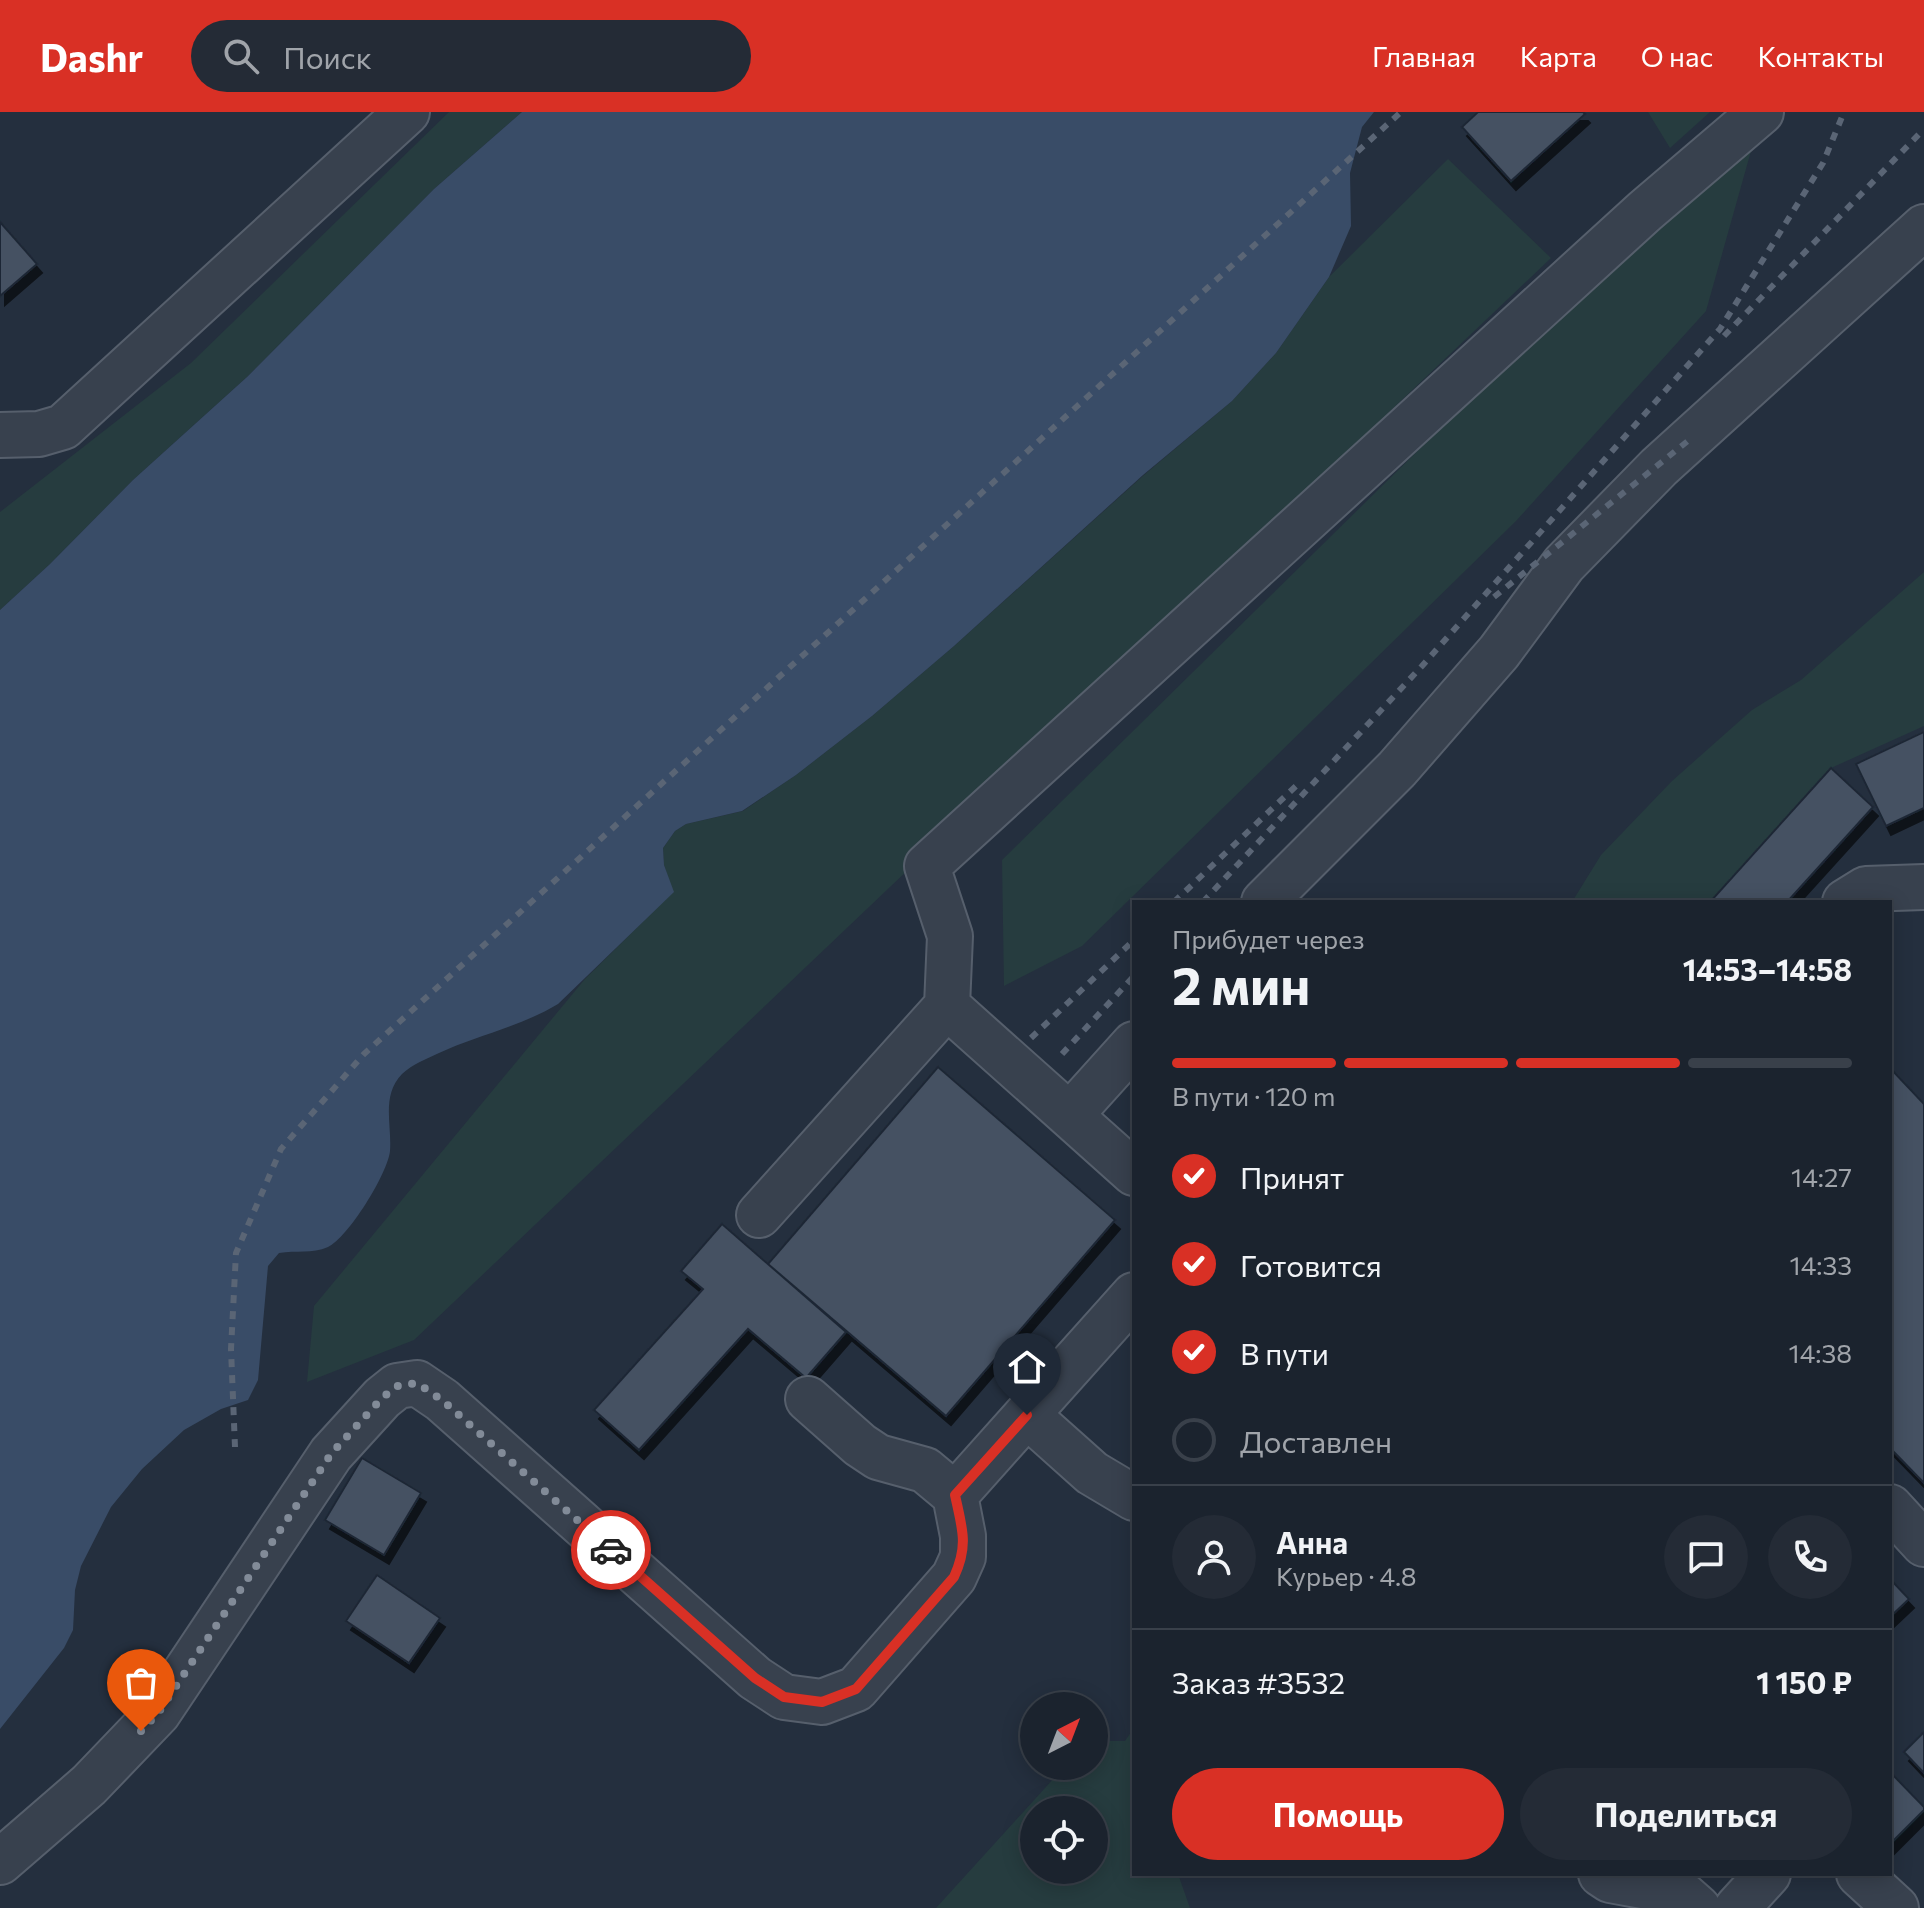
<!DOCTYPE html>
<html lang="ru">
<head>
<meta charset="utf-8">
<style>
	body { margin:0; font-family:Commissioner,sans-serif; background:#242b36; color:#f1f3f6; height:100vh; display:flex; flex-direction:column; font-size:30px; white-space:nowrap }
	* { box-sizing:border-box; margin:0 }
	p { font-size:26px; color:#a0a4aa }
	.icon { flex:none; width:44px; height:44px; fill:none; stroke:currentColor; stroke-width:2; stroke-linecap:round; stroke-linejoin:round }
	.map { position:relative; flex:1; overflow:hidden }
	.drawer { position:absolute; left:1132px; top:788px; width:760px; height:976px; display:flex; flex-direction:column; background:#1b232e; border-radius:0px; box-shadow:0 4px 20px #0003,0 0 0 2px #39404a }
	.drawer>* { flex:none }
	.needle { width:52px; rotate:42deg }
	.controls { position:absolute; left:1020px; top:1580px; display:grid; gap:16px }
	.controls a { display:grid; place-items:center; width:88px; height:88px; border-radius:50%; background:#1b232e; box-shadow:0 4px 20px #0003,0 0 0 2px #39404a; font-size:40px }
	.pin { position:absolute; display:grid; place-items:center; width:68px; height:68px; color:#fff; margin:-82px -34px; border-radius:50% 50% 50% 0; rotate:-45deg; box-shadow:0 0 8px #0007 }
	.pin .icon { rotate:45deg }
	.courier { position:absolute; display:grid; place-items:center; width:80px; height:80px; margin:-40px; border:6px solid #d93025; border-radius:50%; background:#fff; color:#222; box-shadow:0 2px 10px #0007 }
	.overview em { font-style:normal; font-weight:700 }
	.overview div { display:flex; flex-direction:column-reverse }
	.overview { display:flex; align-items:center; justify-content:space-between; height:136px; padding:0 40px }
	h1 { font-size:52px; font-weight:700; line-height:60px }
	.bar { display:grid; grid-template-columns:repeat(4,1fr); gap:12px 8px; align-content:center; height:96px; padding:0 40px }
	.bar i { height:10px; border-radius:6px; background:#39404a }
	.bar .active { background:#d93025 }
	.bar p { grid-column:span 4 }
	.line { display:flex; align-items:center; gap:20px; padding:0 40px; border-top:2px solid #39404a }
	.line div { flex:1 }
	.round { display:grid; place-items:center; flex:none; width:84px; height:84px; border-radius:42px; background:#242b36 }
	ol { padding:0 40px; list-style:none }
	li { display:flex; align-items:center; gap:24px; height:88px }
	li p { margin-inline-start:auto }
	li .icon { padding:8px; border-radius:50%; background:#d93025; color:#fff; stroke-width:4 }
	li:last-child { color:#a0a4aa }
	li i { width:44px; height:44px; border:4px solid #39404a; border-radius:50% }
	.primary-button { display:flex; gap:16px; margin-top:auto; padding:16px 40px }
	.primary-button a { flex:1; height:92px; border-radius:48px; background:#d93025; color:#fff; font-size:32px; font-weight:700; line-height:92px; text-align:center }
	.primary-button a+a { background:#242b36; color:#f1f3f6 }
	header { display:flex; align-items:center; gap:48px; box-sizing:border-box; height:112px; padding:0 40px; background:#d93025; color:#fff }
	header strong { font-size:38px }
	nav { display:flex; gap:44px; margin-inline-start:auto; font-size:28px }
	.search { width:560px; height:72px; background:#242b36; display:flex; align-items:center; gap:20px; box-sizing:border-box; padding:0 28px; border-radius:44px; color:#a0a4aa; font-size:30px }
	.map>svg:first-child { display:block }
</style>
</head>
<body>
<header>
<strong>Dashr</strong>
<div class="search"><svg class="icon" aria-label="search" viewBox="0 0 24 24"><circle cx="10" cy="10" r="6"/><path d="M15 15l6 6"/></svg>Поиск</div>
<nav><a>Главная</a><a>Карта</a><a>О нас</a><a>Контакты</a></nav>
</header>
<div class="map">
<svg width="1924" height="1796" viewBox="0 0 1924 1796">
	<defs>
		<filter id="shadow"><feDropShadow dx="5" dy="9" stdDeviation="0" flood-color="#0009"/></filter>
	</defs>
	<rect width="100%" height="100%" fill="#242f3e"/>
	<path fill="#263c3f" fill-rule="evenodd" d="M449,0H522L434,77L247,265L133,368L50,452L0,498V400L191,251Z
		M1648,0H1710L1670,36Z
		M1762,0L1706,199L1516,409L1082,834L1004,874L1002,748Z
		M1448,47L1551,146L414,1228L307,1270L314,1194L585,867L673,780L664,753L663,736L675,719L686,712L743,699L796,663L872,604L954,534L1144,363L1232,289L1276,241L1329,165Z
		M1924,460V614L1831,656L1710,790H1572L1601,743L1672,669L1752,598L1801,568Z
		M1134,1616V1762H1178L1190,1796H936L1065,1654H1094V1629H1125ZM1034,1698H1094V1758H1034Z"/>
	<path fill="#394c67" d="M522,0H1374L1362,15L1350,61L1351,114L1329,165L1276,241L1232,289L1143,363L954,534L872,604L796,663L742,699L686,712L675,719L663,736L664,753L674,780L558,892C522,914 478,923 439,941C426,947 413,952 402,962C381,984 392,1012 390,1039C388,1061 348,1126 328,1135C312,1142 296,1138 279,1141L268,1154L258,1268L248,1288L221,1297L184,1318L142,1357L111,1395L81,1454L75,1478L73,1518L64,1536L0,1617V498L50,452L133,368L247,265L434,77Z"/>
	<path fill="#455162" stroke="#1f2835" stroke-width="2" filter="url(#shadow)" d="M1478,0H1583L1585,2L1511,69L1462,15Z
		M0,110L37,152L0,184Z
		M1924,620V696L1886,714L1856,652Z
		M1831,656L1873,695L1787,790H1710Z
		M938,955L1115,1108L946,1304L768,1152Z
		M1890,956L1924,992V1371L1890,1336Z
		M722,1112L846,1220L806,1266L748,1217L639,1338L594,1298L703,1177L681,1159Z
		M362,1346L421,1381L384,1443L325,1408Z
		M377,1463L440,1506L409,1551L346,1509Z
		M1890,1467L1909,1487L1890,1505Z
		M1924,1620V1661L1904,1640Z
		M1890,1660L1924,1695V1698L1890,1732Z"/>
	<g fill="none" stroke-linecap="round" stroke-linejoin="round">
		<defs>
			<path id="minor" d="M0,323L39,322L63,315L407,0
				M1264,790L1397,657L1499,540L1564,452L1659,355L1924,115
				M1845,790L1866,777L1924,775
				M947,894L950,824L927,754L1645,99L1761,0
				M1070,1003L1134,932
				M759,1103L947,894L1134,1061
				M808,1287L860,1333L878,1345L925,1358L955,1383
				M1027,1303L1092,1361L1134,1386
				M1890,1395L1924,1432
				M0,1750L89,1673L158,1601L331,1342L382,1286L397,1274L417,1271L442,1288L755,1566L784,1585L822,1590L856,1577L954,1465L963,1445V1424L955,1383L1134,1183
				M1601,1762L1610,1768L1681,1781L1698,1796
				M1859,1762L1896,1796
				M1737,1796L1768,1762"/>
		</defs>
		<use href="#minor" stroke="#565f6c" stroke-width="48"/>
		<use href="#minor" stroke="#38414e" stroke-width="44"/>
		<path stroke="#5a6575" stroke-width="6" stroke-dasharray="8 8" stroke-linecap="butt" d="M1724,224L1924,17
			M1494,485L1689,328
			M1174,790L1297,673
			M1203,790L1422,554L1720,217L1823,51L1844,0
			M1031,926L1134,828
			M1062,942L1134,864
			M235,1335L231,1237L236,1141L281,1037L364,942L1401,0"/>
	</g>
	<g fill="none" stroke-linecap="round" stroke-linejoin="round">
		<path stroke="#828b98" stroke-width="8" stroke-dasharray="0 14.4" d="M141,1619L158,1601L331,1342L382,1286L397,1274L417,1271L442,1288L611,1438"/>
		<path stroke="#d93025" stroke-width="10" d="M611,1438L755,1566L784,1585L822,1590L856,1577L954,1465C969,1433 962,1416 955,1383L1027,1303"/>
	</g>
</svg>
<div class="controls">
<a><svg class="needle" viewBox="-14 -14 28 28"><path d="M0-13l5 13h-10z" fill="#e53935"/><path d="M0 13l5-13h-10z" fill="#a0a4aa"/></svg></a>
<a><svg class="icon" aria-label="locate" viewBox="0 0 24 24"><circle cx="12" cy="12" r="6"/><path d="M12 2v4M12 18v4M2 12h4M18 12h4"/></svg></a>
</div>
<div class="pin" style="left:141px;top:1619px;background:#ea580c"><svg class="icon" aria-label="bag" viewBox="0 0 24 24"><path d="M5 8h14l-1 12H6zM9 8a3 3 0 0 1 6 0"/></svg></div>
<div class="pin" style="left:1027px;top:1303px;background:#1f2937"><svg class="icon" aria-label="home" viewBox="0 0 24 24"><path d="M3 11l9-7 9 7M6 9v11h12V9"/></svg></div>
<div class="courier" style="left:611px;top:1438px"><svg class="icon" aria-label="car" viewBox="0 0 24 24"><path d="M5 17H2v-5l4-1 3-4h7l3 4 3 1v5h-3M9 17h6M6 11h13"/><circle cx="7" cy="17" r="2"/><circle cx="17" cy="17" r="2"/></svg></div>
<section class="drawer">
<div class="overview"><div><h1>2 мин</h1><p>Прибудет через</p></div><em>14:53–14:58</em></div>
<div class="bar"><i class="active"></i><i class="active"></i><i class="active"></i><i></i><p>В пути · 120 m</p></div>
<ol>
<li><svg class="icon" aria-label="check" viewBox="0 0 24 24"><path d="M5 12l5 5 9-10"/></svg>Принят<p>14:27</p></li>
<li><svg class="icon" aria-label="check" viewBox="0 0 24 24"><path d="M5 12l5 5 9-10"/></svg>Готовится<p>14:33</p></li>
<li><svg class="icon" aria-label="check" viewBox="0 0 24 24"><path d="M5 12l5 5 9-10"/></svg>В пути<p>14:38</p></li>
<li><i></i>Доставлен</li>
</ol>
<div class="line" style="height:144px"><a class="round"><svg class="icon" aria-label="person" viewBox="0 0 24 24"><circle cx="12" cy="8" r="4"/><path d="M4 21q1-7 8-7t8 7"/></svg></a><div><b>Анна</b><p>Курьер · 4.8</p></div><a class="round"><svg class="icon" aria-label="chat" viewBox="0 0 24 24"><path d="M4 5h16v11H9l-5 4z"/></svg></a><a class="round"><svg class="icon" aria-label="phone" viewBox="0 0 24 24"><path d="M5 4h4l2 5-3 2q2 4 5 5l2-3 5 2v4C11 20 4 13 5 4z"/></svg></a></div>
<div class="line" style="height:104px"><div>Заказ #3532</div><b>1 150 ₽</b></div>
<div class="primary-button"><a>Помощь</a><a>Поделиться</a></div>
</section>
</div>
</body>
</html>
